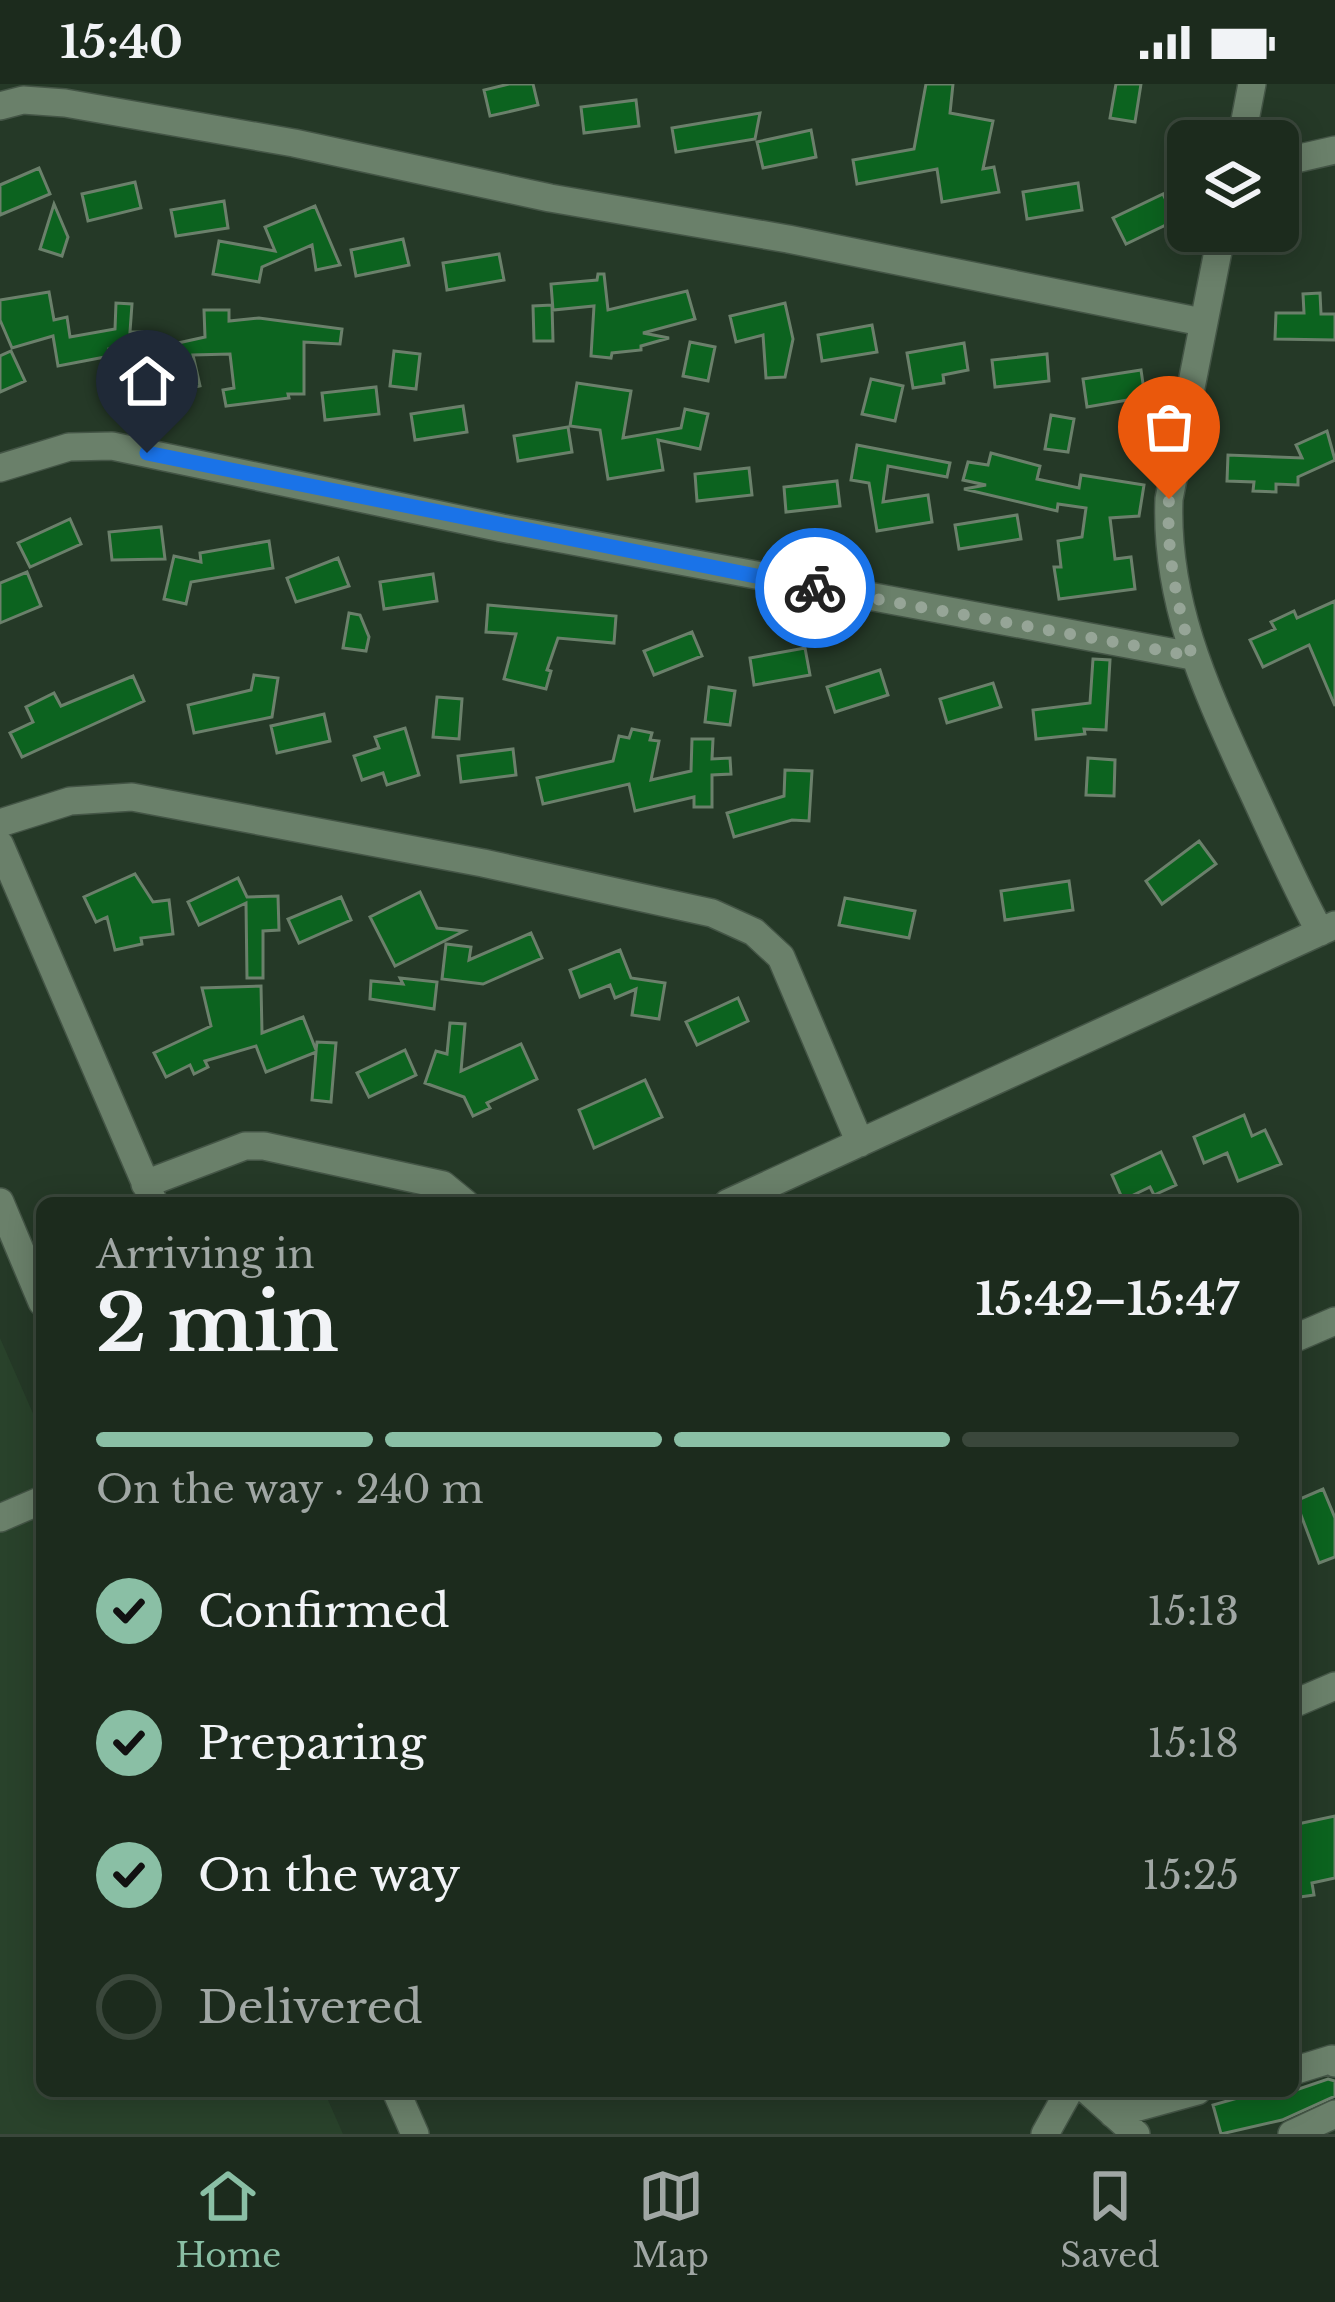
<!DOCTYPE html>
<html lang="en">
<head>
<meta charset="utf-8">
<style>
	body { margin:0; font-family:"Libre Baskerville",serif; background:#253326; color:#f1f3f6; height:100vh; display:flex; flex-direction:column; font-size:45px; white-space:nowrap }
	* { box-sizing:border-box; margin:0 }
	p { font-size:39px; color:#a0a7a4 }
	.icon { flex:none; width:66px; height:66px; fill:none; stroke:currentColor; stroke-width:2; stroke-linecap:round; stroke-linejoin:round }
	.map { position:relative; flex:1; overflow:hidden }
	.details { position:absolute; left:36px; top:1113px; width:1263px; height:900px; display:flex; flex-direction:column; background:#1c2b1d; border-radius:18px; box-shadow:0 6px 30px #0003,0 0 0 3px #3a473b }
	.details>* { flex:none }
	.controls { position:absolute; left:1167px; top:36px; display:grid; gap:24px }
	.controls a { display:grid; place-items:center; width:132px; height:132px; border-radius:18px; background:#1c2b1d; box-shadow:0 6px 30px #0003,0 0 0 3px #3a473b; font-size:60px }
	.pin { position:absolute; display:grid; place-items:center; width:102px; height:102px; color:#fff; margin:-123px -51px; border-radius:50% 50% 50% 0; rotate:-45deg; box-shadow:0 0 12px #0007 }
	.pin .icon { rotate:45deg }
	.courier { position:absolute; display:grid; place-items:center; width:120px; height:120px; margin:-60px; border:9px solid #1a73e8; border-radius:50%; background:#fff; color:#222; box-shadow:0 3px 15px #0007 }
	.overview em { font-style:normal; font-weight:800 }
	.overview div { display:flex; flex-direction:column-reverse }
	.overview { display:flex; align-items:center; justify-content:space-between; height:204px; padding:0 60px }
	h1 { font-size:78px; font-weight:800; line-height:90px }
	.bar { display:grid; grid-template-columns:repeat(4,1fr); gap:18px 12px; align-content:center; height:144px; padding:0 60px }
	.bar i { height:15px; border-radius:9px; background:#3a473b }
	.bar .current { background:#8abfa5 }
	.bar p { grid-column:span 4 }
	ol { padding:0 60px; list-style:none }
	li { display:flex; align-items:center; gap:36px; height:132px }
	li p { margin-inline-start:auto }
	li .icon { padding:12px; border-radius:50%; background:#8abfa5; color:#111; stroke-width:4 }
	li:last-child { color:#a0a7a4 }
	li i { width:66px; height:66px; border:6px solid #3a473b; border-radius:50% }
	.status { display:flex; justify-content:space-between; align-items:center; height:84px; padding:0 60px; background:#1c2b1d; direction:ltr }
	.status svg { height:33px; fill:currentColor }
	.dock { display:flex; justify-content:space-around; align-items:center; height:168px; border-top:3px solid #3a473b; background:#1c2b1d; font-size:33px; color:#a0a7a4 }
	.dock a { display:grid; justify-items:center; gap:6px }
	.dock .current { color:#8abfa5 }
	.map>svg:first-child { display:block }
</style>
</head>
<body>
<div class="status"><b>15:40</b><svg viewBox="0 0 49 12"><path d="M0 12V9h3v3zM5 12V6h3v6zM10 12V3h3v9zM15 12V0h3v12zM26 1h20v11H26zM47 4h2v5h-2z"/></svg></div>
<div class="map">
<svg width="1335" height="2050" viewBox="0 0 1335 2050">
	<rect width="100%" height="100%" fill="#253927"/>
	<path fill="#29422b" d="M0,1254L42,1350V2007H324L343,2050H0Z"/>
	<path fill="#0c631f" stroke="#6b806b" stroke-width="3" d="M509,0H533L538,21L490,32L484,6Z
		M926,0H953L950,29L993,37L983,85L994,83L999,108L942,118L937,85L857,100L853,76L914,65Z
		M1116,0H1141L1135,38L1110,34Z
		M636,16L639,42L584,49L581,23Z
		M760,29L755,55L676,68L672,44Z
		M811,46L816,73L763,84L757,58Z
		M39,84L50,110L0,131V101Z
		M135,98L141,124L88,137L82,110Z
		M1078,99L1082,126L1027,135L1023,108Z
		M1163,110L1176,136L1126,160L1113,134Z
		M224,117L228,144L176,152L171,126Z
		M54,120L68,153L62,172L40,165Z
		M315,122L340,181L316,186L312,161L262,183L259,198L213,190L219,157L275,167L265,143Z
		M403,155L409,181L356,192L351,166Z
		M499,170L504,196L447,206L443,179Z
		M598,190H604L608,226L687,207L695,235L643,249L669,254L641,262V266L612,269L611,274L591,272L594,222L553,226L551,200L597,196Z
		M49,208L54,236L67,233L70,253L115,245L116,219L132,220L130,248H142L141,267L109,265L110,272L58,282L53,252L12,264L0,236V216Z
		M1320,209L1321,230H1335V256L1275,255L1276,229H1304L1303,210Z
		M785,219L793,255L785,293L766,294L763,251L736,258L730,232Z
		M552,221L553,257H534L533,222Z
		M204,226H229V237L259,234L342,245L340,260L304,258V310H288L289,314L226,322L223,306L234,304L230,270L193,271L200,302L170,309L168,299L147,304L141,280L173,273H152L151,265L205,253Z
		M872,241L877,268L822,277L818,251Z
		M690,258L715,263L708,297L683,292Z
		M964,259L968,286L943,291L944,299L913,304L907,269Z
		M11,267L25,297L0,308V272Z
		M394,267L420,270L416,305L390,302Z
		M1047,270L1049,297L995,303L992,276Z
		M1141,286L1145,313L1087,323L1083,295Z
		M871,295L903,302L895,337L862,330Z
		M577,299L631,307L623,354L681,344L685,325L708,330L700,365L658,356L663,386L608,395L600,346L570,342Z
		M376,303L379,330L325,336L322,309Z
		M463,322L467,348L415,356L411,330Z
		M1051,331L1074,335L1068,368L1045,365Z
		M568,343L572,368L518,377L514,352Z
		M1327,347L1335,376L1298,393V401L1276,400V408L1253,407L1254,398L1227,397L1228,371L1302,374L1296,361Z
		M857,361L950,379L947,393L888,382L883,418L928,411L932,438L877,447L869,399L851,396Z
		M991,369L1040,382L1037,395L1079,404L1081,391L1144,401L1139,432L1110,434L1115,475L1131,473L1135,505L1059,515L1054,483H1061L1058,457L1082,453L1086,424L1058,420L1057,427L964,405L986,401L963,396L968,378L988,381Z
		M749,384L752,411L697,417L695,390Z
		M837,397L840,422L786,428L784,403Z
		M1017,431L1021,455L959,465L955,441Z
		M70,435L81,460L30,483L18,459Z
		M161,443L165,475L112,476L109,448Z
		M269,457L273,484L191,498L186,520L164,515L174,472L201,478L200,469Z
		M338,474L349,502L296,518L287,494Z
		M27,488L41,522L0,539V499Z
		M433,490L437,517L384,525L380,498Z
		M1335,517V622L1309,561L1263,583L1250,556L1275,545L1271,538L1294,527L1297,534Z
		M488,521L616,532L614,559L558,554L547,586L551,587L546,605L504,595L516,550L486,548Z
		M349,529L360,531L369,553L366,567L343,564Z
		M692,548L702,572L654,591L644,567Z
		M805,564L810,591L754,601L750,574Z
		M1093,575L1110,576L1106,646L1084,645L1085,650L1036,655L1033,626L1090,619Z
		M880,586L888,611L835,628L827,603Z
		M254,591L278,594L272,633L194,649L188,621L251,606Z
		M133,592L144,617L22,673L10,649L33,638L26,623L54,609L61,622Z
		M993,599L1001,623L947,639L940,615Z
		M709,603L735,607L730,641L705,638Z
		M437,613L462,615L459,655L433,653Z
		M324,630L330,657L277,669L271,642Z
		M405,644L419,691L387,701L383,689L362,696L354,672L379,664L375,653Z
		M632,645L652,649L650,656L659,657L651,696L691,687L692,655H713L712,675L730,674L731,690L712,691V723H694V713L635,727L629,700L543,720L537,694L613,677L619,652L629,654Z
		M513,665L516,691L461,698L458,672Z
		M1088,674L1115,676L1114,712L1086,711Z
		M785,686L812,687L809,737L792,736L734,753L727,729L784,712Z
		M1199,757L1216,780L1162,820L1146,797Z
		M135,790L153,818L169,816L173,850L141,854L142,860L115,866L107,833L96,838L84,813Z
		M238,794L247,813L278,812L279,846L263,847V894H247L246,819L199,841L188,818Z
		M1069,797L1073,826L1005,836L1001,807Z
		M420,808L437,844L464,847L395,882L370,833Z
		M341,813L351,836L299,859L288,835Z
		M845,814L915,827L909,854L839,841Z
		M531,849L542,874L483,900L442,895L446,860L471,863L469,876Z
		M620,866L631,894L665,899L659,935L632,931L636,905L615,914L610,901L580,913L570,886Z
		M400,894L437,898L434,925L370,915L371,897L403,900Z
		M261,902L262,949L303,933L316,966L317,958L336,959L331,1018L312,1016L316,968L266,988L256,962L205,977L208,983L194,990L190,981L166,993L154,969L211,942L202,904Z
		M738,914L748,937L697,961L686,938Z
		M450,939L465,940L461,987L521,960L537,995L487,1019L490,1024L473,1032L464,1013L425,999L436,967L447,970Z
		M405,966L416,991L369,1013L357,989Z
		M645,996L662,1033L594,1064L579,1026Z
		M1244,1031L1252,1052L1265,1046L1281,1080L1238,1097L1227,1069L1204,1079L1194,1053Z
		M1161,1068L1176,1101L1154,1111L1150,1103L1123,1116L1112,1091Z
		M1323,1405L1335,1434V1473L1319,1479L1301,1431L1293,1435V1418Z
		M1335,1732V1794L1312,1799L1314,1811L1293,1814V1741Z
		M1328,1995L1335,1997V2012L1282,2036L1221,2050L1213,2021L1262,2007H1293Z"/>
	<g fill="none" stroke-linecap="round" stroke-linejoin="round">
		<defs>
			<path id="minor" d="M0,22L23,16L65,19L294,59L550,114L788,155L1202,238
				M1241,57L1252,0
				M1278,79L1335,66
				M1222,147L1169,415C1165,515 1203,599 1244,689C1269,742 1292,796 1320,848
				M0,384L69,363L112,362L502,444L1192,572
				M0,739L70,717L132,713L483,779L712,829L754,848L781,873L860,1059
				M0,761L154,1119
				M145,1100L245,1062H264L443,1101L465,1119
				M0,1118L42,1218
				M728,1119L1335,841
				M1293,1255L1335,1237
				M0,1434L42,1416
				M1293,1620L1335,1602
				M1293,1987L1332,1975L1335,1979
				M396,2007L415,2050
				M1088,2007L1136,2050
				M1113,2030L1197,2007
				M1045,2050L1069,2007
				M1292,2050L1335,2030"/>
		</defs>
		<use href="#minor" stroke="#445546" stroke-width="30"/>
		<use href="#minor" stroke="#6a806a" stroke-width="27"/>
	</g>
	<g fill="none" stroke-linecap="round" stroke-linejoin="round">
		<path stroke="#96a597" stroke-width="12" stroke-dasharray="0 21.6" d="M815,504L1192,572C1177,519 1166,470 1169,415"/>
		<path stroke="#1a73e8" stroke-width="15" d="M147,369L815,504"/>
	</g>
</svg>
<div class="controls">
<a><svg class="icon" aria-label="layers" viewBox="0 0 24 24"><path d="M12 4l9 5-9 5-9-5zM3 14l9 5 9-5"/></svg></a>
</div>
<div class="pin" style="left:1169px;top:415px;background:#ea580c"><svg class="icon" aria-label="bag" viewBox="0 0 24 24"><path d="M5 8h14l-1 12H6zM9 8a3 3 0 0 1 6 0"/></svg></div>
<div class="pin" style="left:147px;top:369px;background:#1f2937"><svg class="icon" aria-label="home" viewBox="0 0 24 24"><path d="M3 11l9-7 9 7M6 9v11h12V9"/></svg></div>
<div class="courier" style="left:815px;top:504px"><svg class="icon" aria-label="bike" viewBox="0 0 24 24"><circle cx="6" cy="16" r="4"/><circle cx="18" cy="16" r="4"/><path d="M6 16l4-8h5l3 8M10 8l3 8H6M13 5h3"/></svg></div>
<section class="details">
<div class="overview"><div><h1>2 min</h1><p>Arriving in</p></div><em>15:42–15:47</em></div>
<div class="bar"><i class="current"></i><i class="current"></i><i class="current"></i><i></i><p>On the way · 240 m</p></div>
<ol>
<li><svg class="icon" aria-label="check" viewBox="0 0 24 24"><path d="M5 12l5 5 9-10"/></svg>Confirmed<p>15:13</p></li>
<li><svg class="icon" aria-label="check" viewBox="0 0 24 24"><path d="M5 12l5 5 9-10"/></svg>Preparing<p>15:18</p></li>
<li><svg class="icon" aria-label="check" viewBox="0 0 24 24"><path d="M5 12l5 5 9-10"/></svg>On the way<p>15:25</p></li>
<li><i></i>Delivered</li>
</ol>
</section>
</div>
<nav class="dock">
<a class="current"><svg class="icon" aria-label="home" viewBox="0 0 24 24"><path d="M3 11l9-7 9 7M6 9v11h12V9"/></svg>Home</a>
<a><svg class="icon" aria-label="map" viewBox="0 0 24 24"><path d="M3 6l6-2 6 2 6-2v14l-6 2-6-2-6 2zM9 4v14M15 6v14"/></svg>Map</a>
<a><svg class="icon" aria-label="saved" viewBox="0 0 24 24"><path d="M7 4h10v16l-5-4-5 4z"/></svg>Saved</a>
</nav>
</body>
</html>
